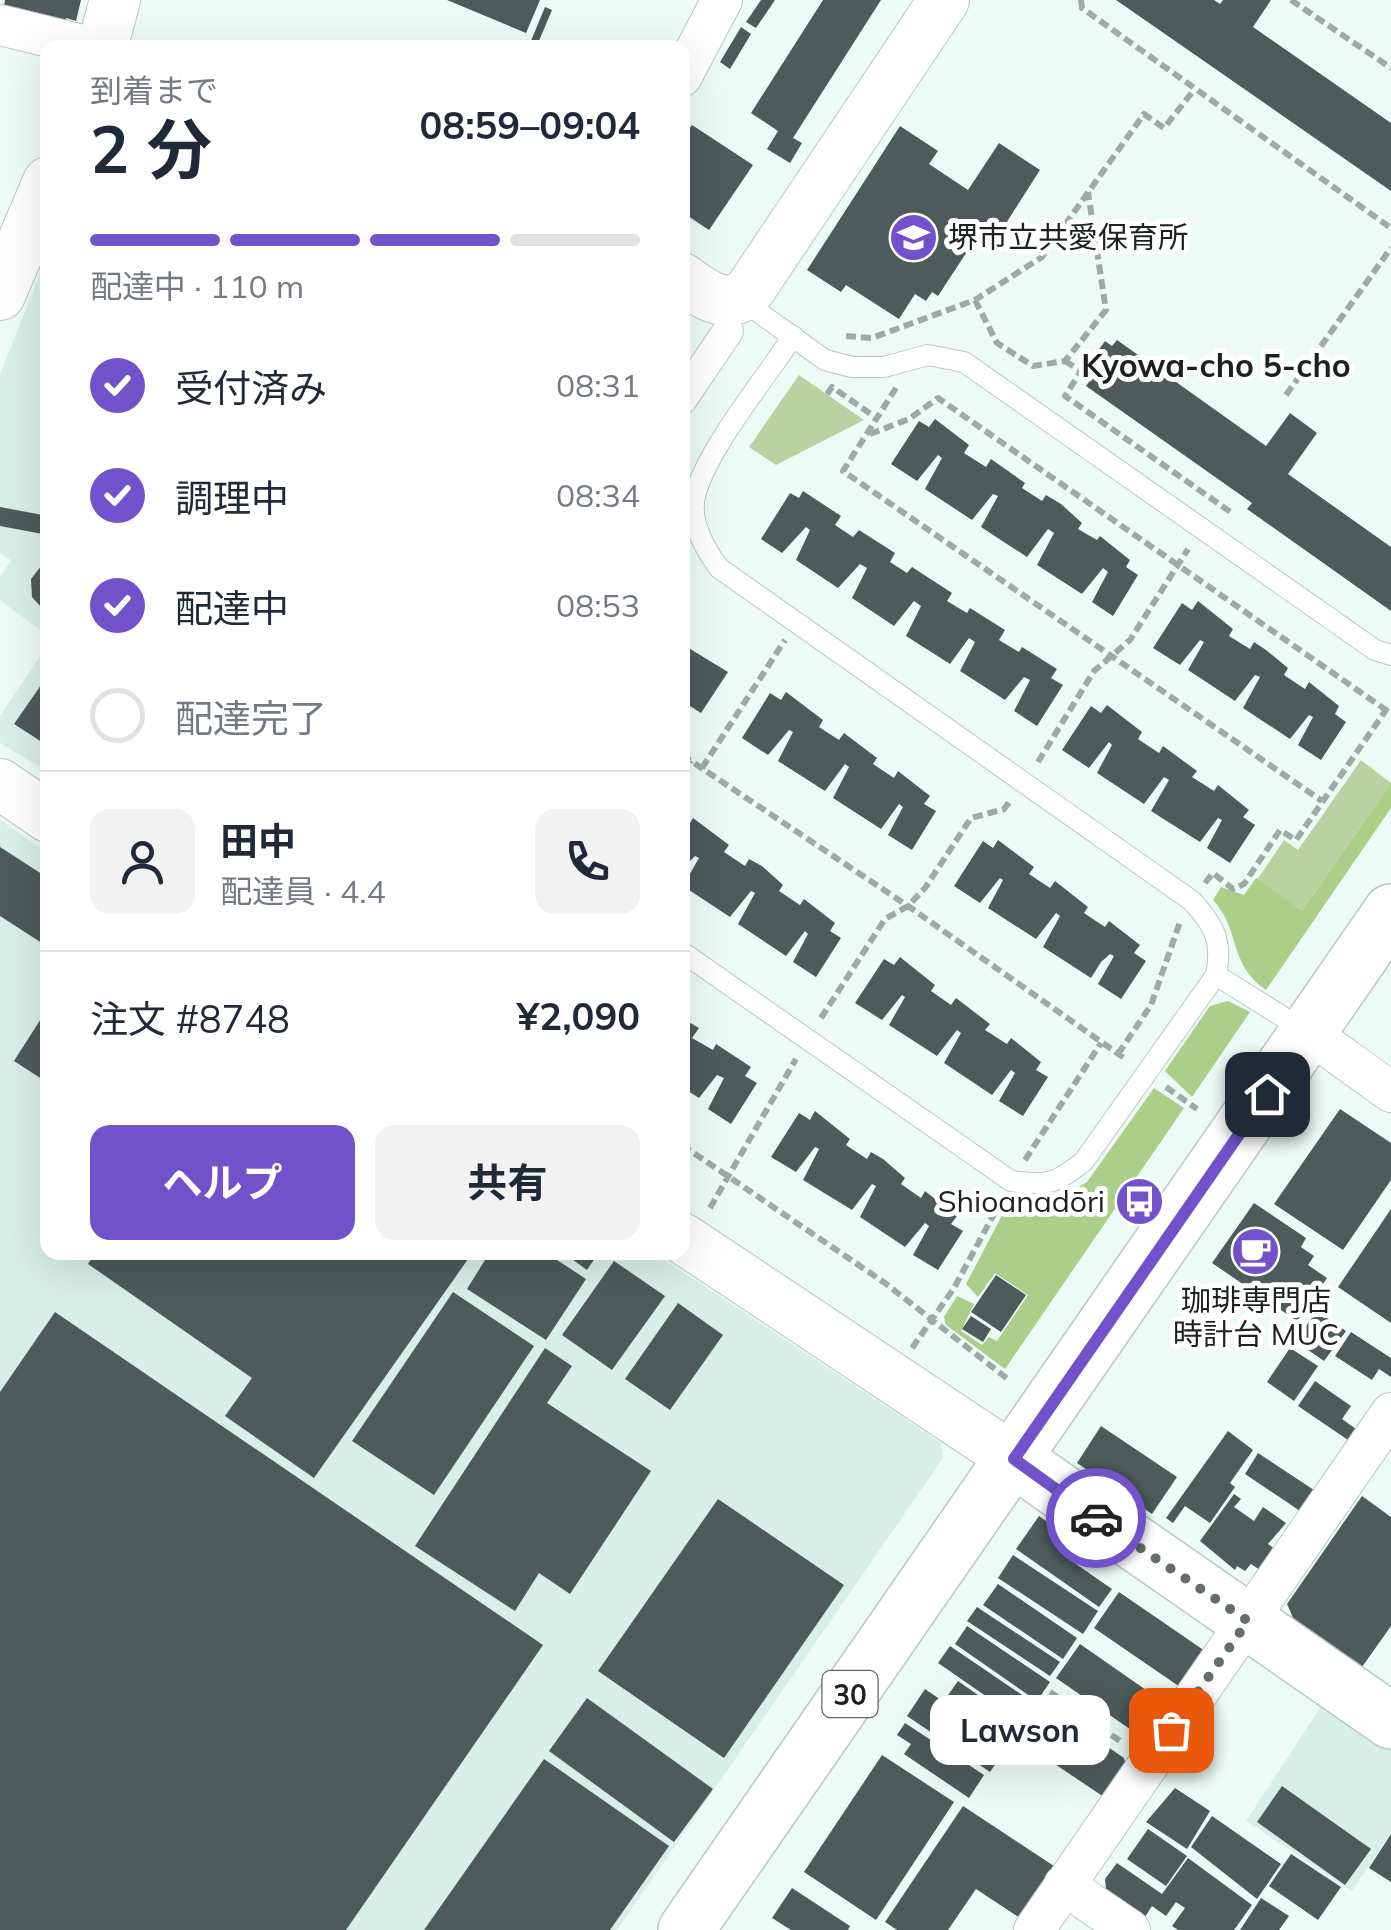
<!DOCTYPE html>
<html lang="ja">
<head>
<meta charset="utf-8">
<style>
	body { margin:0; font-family:Mulish,"Noto Sans JP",sans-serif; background:#f2f2f3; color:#1f2937; height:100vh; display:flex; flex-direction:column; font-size:38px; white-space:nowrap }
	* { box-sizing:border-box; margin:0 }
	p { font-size:32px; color:#747a83 }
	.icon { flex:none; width:55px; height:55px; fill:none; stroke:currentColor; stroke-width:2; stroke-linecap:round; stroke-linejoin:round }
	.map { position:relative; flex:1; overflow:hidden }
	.drawer { position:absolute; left:40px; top:40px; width:650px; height:1220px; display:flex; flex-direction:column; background:#fff; border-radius:20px; box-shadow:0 10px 40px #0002 }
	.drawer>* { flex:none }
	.pin { position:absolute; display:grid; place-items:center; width:85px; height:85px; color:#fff; margin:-42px; border-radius:20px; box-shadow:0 5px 15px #0006 }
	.courier { position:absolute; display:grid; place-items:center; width:100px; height:100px; margin:-50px; border:8px solid #7152cb; border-radius:50%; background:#fff; color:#222; box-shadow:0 2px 12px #0007 }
	.bubble { position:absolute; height:70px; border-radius:20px; background:#fff; box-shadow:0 10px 40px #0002; font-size:32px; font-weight:700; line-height:70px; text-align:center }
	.overview em { font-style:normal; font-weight:700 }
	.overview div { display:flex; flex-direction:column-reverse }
	.overview { display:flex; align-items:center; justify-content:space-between; height:170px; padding:0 50px }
	h1 { font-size:65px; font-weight:700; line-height:75px }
	.bar { display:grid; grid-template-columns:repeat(4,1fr); gap:15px 10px; align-content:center; height:120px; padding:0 50px }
	.bar i { height:12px; border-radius:8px; background:#e0e1e3 }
	.bar .on { background:#7152cb }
	.bar p { grid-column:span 4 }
	.line { display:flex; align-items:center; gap:25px; padding:0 50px; border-top:2px solid #e0e1e3 }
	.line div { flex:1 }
	.round { display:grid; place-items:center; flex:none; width:105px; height:105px; border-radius:20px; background:#f2f2f3 }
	ol { padding:0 50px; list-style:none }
	li { display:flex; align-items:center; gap:30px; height:110px }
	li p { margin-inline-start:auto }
	li .icon { padding:10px; border-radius:50%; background:#7152cb; color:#fff; stroke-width:4 }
	li:last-child { color:#747a83 }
	li i { width:55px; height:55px; border:5px solid #e0e1e3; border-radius:50% }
	.primary-button { display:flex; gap:20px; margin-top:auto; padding:20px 50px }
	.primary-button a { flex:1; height:115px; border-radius:20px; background:#7152cb; color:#fff; font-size:40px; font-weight:700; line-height:115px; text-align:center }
	.primary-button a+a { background:#f2f2f3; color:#1f2937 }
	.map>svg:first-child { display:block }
</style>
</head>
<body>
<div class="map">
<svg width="1391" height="1930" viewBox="0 0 1391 1930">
	<rect width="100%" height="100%" fill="#ecfbf6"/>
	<path fill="#d8efe8" d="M47,256V635L0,600V577L11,560L0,553V375Z
		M47,646V771L0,743V716Z
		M0,820L47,852L48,1252L654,1253L941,1443L943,1458L617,1930H0Z
		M1322,1705L1391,1750V1832L1352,1891L1246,1821Z"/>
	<path fill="#b9d2a1" d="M799,375L864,420L776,465L749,447Z
		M1361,760L1391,783L1302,911L1257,880L1284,840L1298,850Z"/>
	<path fill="#abce88" d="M1391,783V808L1266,990C1228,964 1241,930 1213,900L1221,887L1244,895L1256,878L1302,911Z
		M1228,1001L1250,1012L1192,1097L1165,1071L1210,1006Z
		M1154,1088L1184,1108L1005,1369L946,1325L944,1317L957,1296L974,1304L961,1331L982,1345L989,1337L997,1341L1028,1295L995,1273L978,1297L966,1284L1010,1200L1062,1197L1087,1182Z"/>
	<path fill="#4d5b5b" d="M5,0H81L76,21L66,18L65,22L4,6Z
		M447,0H540L526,33Z
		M761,0H775L756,28L746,22Z
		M823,0H881L793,138L802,143L790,163L767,149L778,131L751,113Z
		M1116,0H1214L1220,4L1223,0H1271L1253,27L1391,123V191Z
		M545,7L552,10L536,48H528Z
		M741,27L751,34L730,69L720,62Z
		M692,125L753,165L709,230L682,212V139Z
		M900,126L938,151L929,164L968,190L999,143L1040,170L992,245L978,235L938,296L932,292L926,301L915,294L899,319L846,285L841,292L807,270Z
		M1117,340L1266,446L1290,413L1317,433L1288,474L1391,547V611L1247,509L1252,503L1086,386L1104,361L1095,355L1105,341L1112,346Z
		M935,419L969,445L964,453L986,467L991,459L1025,483L1022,488L1042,501L1046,495L1061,504L1082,523L1078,529L1097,540L1100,536L1130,560L1126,567L1138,575L1113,616L1092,602L1108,572L1103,568L1082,594L1037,565L1054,533L1048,529L1027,557L981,527L998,496L993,494L972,520L925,489L942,458L938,455L917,481L891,464L919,421L929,427Z
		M803,491L841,516L835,525L853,537L859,530L895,553L890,562L907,573L912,567L952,593L947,601L967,613L970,608L1005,630L999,640L1019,652L1022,647L1057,669L1051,678L1063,685L1037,726L1014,711L1030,680L1024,677L1005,700L960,671L975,642L969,638L950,664L906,636L921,606L914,601L894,626L852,598L867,568L860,564L838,588L796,560L810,530L806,527L782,553L761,539L790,493L799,498Z
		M0,507L48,516V535L0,526Z
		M48,557V615L32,597L31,579Z
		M1198,601L1233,629L1229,636L1250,649L1254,642L1266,650L1288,668L1284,675L1305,689L1309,682L1339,706L1335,714L1346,722L1321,760L1298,745L1313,717L1309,715L1290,739L1243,708L1260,677L1255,675L1235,701L1188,670L1204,642L1200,640L1180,665L1153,648L1182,603L1192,610Z
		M682,644L728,672L701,713L682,701Z
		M48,675V746L14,724Z
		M786,692L823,720L819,727L839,740L844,733L877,758L873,764L894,778L898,771L930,796L924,804L936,811L912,850L888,835L903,807L899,804L881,829L833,798L849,767L845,764L825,791L778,761L793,732L789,730L768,755L742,738L770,693L781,700Z
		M1107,705L1142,732L1138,739L1159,753L1163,746L1197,771L1192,777L1214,791L1218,785L1249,810L1243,817L1255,825L1230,863L1207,848L1222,820L1218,818L1200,842L1151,811L1169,780L1164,777L1144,804L1097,773L1112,745L1109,742L1089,768L1062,750L1091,706L1101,713Z
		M693,818L729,845L724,852L745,866L749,859L762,866L783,885L779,891L800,905L804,899L835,923L830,931L841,938L816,977L793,962L808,934L805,931L786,956L738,924L755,893L751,891L730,917L683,886L699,858L695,856L682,869V823L688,826Z
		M998,840L1034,867L1029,874L1050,888L1055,881L1088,907L1084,913L1105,927L1109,921L1140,945L1134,953L1146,961L1121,999L1098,984L1114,956L1110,954L1101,962L1091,978L1043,947L1060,916L1056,913L1036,939L988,908L1003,880L1000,878L980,903L954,886L983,841L993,848Z
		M0,847L48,878V947L0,916Z
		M900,957L935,985L931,991L951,1005L956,998L990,1024L985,1030L1007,1044L1011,1038L1041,1062L1036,1070L1048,1077L1023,1116L999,1101L1015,1073L1011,1070L992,1095L944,1063L961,1033L957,1030L937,1056L889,1025L905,997L902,995L882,1020L855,1003L884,959L894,965Z
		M44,1014L48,1017V1083L14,1061Z
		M682,1018L699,1028L692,1038L713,1050L716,1044L751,1067L745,1076L757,1083L731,1124L708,1109L724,1078L717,1075L699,1098L682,1087Z
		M1340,1109L1391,1143V1180L1343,1250L1274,1204Z
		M815,1111L850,1139L846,1145L867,1159L871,1152L883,1159L905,1178L901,1184L921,1198L925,1191L957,1216L951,1224L963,1231L938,1270L913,1255L929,1226L925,1223L905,1247L860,1217L876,1186L872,1184L852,1210L803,1180L819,1149L815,1147L796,1172L771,1157L799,1113L810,1120Z
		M1254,1203L1306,1238L1301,1247L1314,1256L1308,1265L1327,1278L1297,1321L1212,1263Z
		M1391,1209V1323L1338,1287Z
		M96,1252H473L314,1478L225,1416L252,1378L88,1264Z
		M490,1252H545L586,1279L546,1340L467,1289Z
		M562,1252H599L587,1270Z
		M614,1261L665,1296L612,1370L562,1335Z
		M996,1275L1026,1295L1001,1332L971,1312Z
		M453,1292L534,1346L434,1495L352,1441Z
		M678,1303L723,1335L670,1410L625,1379Z
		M1317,1311L1346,1331L1324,1361L1295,1341Z
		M55,1312L543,1645L346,1930H0V1392Z
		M971,1316L991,1329L983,1342L962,1329Z
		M1351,1332L1391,1358V1377L1379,1369L1372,1380L1335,1356Z
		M545,1348L572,1366L547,1403L651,1471L570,1594L539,1573L515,1611L415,1546Z
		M1290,1348L1318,1366L1294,1401L1267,1382Z
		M1315,1381L1351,1406L1342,1419L1356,1429L1348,1440L1298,1406Z
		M1101,1426L1177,1477L1152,1514L1077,1463Z
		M1228,1431L1253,1450L1230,1483L1235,1487L1210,1523L1185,1506L1173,1523L1166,1518Z
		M1258,1453L1317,1492L1303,1513L1245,1474Z
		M1234,1494L1241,1499L1234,1507L1254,1521L1263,1507L1286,1523L1268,1544L1275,1549L1260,1570L1251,1564L1245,1571L1237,1566L1235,1570L1200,1541Z
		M1362,1496L1391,1517V1626L1362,1667L1294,1620L1287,1604Z
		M718,1499L844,1585L724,1758L598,1671Z
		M1039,1516L1083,1547L1073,1562L1112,1589L1099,1607L1016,1549Z
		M1013,1555L1098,1611L1083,1634L998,1578Z
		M998,1584L1077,1638L1063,1659L983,1605Z
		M1119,1592L1205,1651L1180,1687L1094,1628Z
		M977,1607L1060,1662L1050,1676L967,1621Z
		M967,1626L1050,1682L1037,1701L955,1644Z
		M1080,1644L1169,1706L1147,1736H1140L1056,1678Z
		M950,1646L1034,1703L1022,1721L938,1663Z
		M958,1681L1021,1725L1009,1741L946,1698Z
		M925,1689L1008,1746L990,1772L907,1716Z
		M587,1698L713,1789L674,1842L549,1751Z
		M1041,1701L1124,1758L1126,1765L1104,1797L1016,1738Z
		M905,1723L984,1775L969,1798L904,1754L911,1744L897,1735Z
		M882,1755L954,1802L876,1920L804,1872Z
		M544,1759L669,1846L610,1930H424Z
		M1282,1786L1371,1849L1345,1885L1257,1822Z
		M1175,1788L1210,1811L1187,1849L1146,1822Z
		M963,1806L1054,1866L1020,1918L976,1889L948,1930H897L885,1922Z
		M1212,1816L1281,1864L1257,1899L1191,1847Z
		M1148,1829L1187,1856L1166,1886L1127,1859Z
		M1391,1834V1882L1369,1868Z
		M1291,1854L1341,1887L1318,1920L1269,1886Z
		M1188,1858L1252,1905L1234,1930H1178L1172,1926L1185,1908L1176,1902L1166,1916L1152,1906L1145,1917L1106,1889L1105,1879L1117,1863L1162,1894Z
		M792,1888L850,1926L848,1930H791L772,1918Z
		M1261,1898L1289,1916L1279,1930H1240Z"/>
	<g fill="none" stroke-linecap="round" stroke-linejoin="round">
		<defs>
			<path id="service" d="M740,299L825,360L852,367H884L928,355L964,362L1375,650L1391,655
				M682,952L1011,1181C1047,1186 1056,1184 1084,1161L1216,975C1223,941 1214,925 1192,901L719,568C705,549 689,522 695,496C706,450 766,378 793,336
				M1216,975L1307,1032"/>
			<path id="pedestrian" d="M682,399L728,331"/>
			<path id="minor" d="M0,25L94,48
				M682,76L722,0
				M1309,1033L1391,1092
				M1064,1885L1130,1930
				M1034,1930L1391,1413"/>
			<path id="tertiary" d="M102,48L115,0
				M682,278C703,293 726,312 749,291L944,0
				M0,295L48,182
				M0,784L48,817
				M682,1238L1014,1459"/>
			<path id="primary" d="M1014,1459L1391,1721
				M686,1930L1391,912"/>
		</defs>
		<use href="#service" stroke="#bac8c4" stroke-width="22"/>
		<use href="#pedestrian" stroke="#bac8c4" stroke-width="32"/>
		<use href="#minor" stroke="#bac8c4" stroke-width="42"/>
		<use href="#tertiary" stroke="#bac8c4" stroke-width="52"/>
		<use href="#primary" stroke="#bac8c4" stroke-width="58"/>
		<path stroke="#9eaaa6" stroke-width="6" stroke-dasharray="10 5" stroke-linecap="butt" d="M1081,0L1082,8L1391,228
			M1291,0L1391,68
			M975,300L997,343L1033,366L1065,361L1106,310L1088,192
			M846,336L872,338L975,300L1042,257L1144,114L1164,128L1194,90
			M1065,361L1081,371L1065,396L1232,513
			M896,388L843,471L1322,801
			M827,394L832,387L878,419
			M1286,395L1391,248
			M870,434L909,419L938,398L1386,710
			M682,755L908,906L1127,1060
			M1038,762L1094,671L1130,640L1188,549
			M702,768L785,640
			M682,775L691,761
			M1205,883L1213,873L1233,889L1244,884L1280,830L1296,840L1386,710L1391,713
			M821,1018L885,919L908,906L925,888L971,818L1004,809L1010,801
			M1118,1054L1151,1005L1180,922
			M1166,1087L1197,1109
			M682,1145L885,1283L1009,1380
			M1025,1160L1101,1043
			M710,1208L796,1059
			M912,1348L954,1288L1001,1201
			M1050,1692L1123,1743"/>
		<use href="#service" stroke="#fff" stroke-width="20"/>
		<use href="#pedestrian" stroke="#fff" stroke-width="30"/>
		<use href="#minor" stroke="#fff" stroke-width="40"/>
		<use href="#tertiary" stroke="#fff" stroke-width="50"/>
		<use href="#primary" stroke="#fff" stroke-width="55"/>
	</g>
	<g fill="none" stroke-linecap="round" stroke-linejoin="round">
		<path stroke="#656d6a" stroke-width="10" stroke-dasharray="0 18" d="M1096,1518L1248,1621L1171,1730"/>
		<path stroke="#7152cb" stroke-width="12" d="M1096,1518L1014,1459L1267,1094"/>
	</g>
	<defs>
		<symbol id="school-disc" viewBox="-11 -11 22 22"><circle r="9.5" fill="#7152cb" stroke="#fff"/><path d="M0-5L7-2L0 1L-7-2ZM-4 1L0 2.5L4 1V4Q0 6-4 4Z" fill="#fff"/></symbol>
		<symbol id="bus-disc" viewBox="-11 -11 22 22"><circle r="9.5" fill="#7152cb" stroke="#fff"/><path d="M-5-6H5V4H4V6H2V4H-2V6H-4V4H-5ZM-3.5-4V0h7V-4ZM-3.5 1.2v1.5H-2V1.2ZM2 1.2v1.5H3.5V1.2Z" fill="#fff"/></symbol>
		<symbol id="cafe-disc" viewBox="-11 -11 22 22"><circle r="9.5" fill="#7152cb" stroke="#fff"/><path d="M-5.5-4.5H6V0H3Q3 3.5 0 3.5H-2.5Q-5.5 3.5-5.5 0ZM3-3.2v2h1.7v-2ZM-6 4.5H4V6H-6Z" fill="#fff"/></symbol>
	</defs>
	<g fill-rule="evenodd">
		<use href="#school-disc" x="886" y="210" width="55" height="55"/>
		<use href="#bus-disc" x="1112" y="1174" width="55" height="55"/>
		<use href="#cafe-disc" x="1228" y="1224" width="55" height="55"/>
	</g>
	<g text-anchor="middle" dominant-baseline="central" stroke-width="10" stroke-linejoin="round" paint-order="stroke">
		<rect fill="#fff" stroke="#606462" stroke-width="2.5" x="822.5" y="1671" width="55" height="46" rx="8"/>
		<g font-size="28" font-weight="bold" fill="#1c211f">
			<text x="850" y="1694">30</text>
		</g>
		<g font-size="30" fill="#1c211f" stroke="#fff" text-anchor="start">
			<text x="948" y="237">堺市立共愛保育所</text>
			<text x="1105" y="1201" text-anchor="end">Shioanadōri</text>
			<text x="1256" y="1300" text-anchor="middle">珈琲専門店<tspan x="1256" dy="34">時計台 MUC</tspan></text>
		</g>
		<g font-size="32" font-weight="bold" fill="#1c211f" stroke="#fff">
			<text x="1216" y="365">Kyowa-cho 5-cho</text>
		</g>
	</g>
</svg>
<div class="pin" style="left:1171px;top:1730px;background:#ea580c"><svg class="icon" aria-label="bag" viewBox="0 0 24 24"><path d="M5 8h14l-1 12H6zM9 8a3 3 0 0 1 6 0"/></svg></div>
<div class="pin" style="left:1267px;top:1094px;background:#1f2937"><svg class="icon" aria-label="home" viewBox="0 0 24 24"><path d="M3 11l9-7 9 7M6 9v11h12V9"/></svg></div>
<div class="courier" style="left:1096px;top:1518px"><svg class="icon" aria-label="car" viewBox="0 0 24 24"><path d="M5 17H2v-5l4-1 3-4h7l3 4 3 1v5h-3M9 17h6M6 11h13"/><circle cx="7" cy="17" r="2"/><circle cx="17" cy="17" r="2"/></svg></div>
<div class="bubble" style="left:930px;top:1695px;width:180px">Lawson</div>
<section class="drawer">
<div class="overview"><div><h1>2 分</h1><p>到着まで</p></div><em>08:59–09:04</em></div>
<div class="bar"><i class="on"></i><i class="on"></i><i class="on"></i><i></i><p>配達中 · 110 m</p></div>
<ol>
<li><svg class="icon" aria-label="check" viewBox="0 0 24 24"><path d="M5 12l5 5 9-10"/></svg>受付済み<p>08:31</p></li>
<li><svg class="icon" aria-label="check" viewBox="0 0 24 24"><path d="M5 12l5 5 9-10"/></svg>調理中<p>08:34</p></li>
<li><svg class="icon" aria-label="check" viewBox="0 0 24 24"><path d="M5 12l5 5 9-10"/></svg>配達中<p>08:53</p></li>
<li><i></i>配達完了</li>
</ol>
<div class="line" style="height:180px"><a class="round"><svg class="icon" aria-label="person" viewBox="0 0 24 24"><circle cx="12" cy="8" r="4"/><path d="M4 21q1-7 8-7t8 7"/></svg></a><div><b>田中</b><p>配達員 · 4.4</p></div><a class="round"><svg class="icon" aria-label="phone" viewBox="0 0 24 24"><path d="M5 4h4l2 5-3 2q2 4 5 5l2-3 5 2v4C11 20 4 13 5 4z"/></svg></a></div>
<div class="line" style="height:130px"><div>注文 #8748</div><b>¥2,090</b></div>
<div class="primary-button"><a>ヘルプ</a><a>共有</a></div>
</section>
</div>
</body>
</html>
